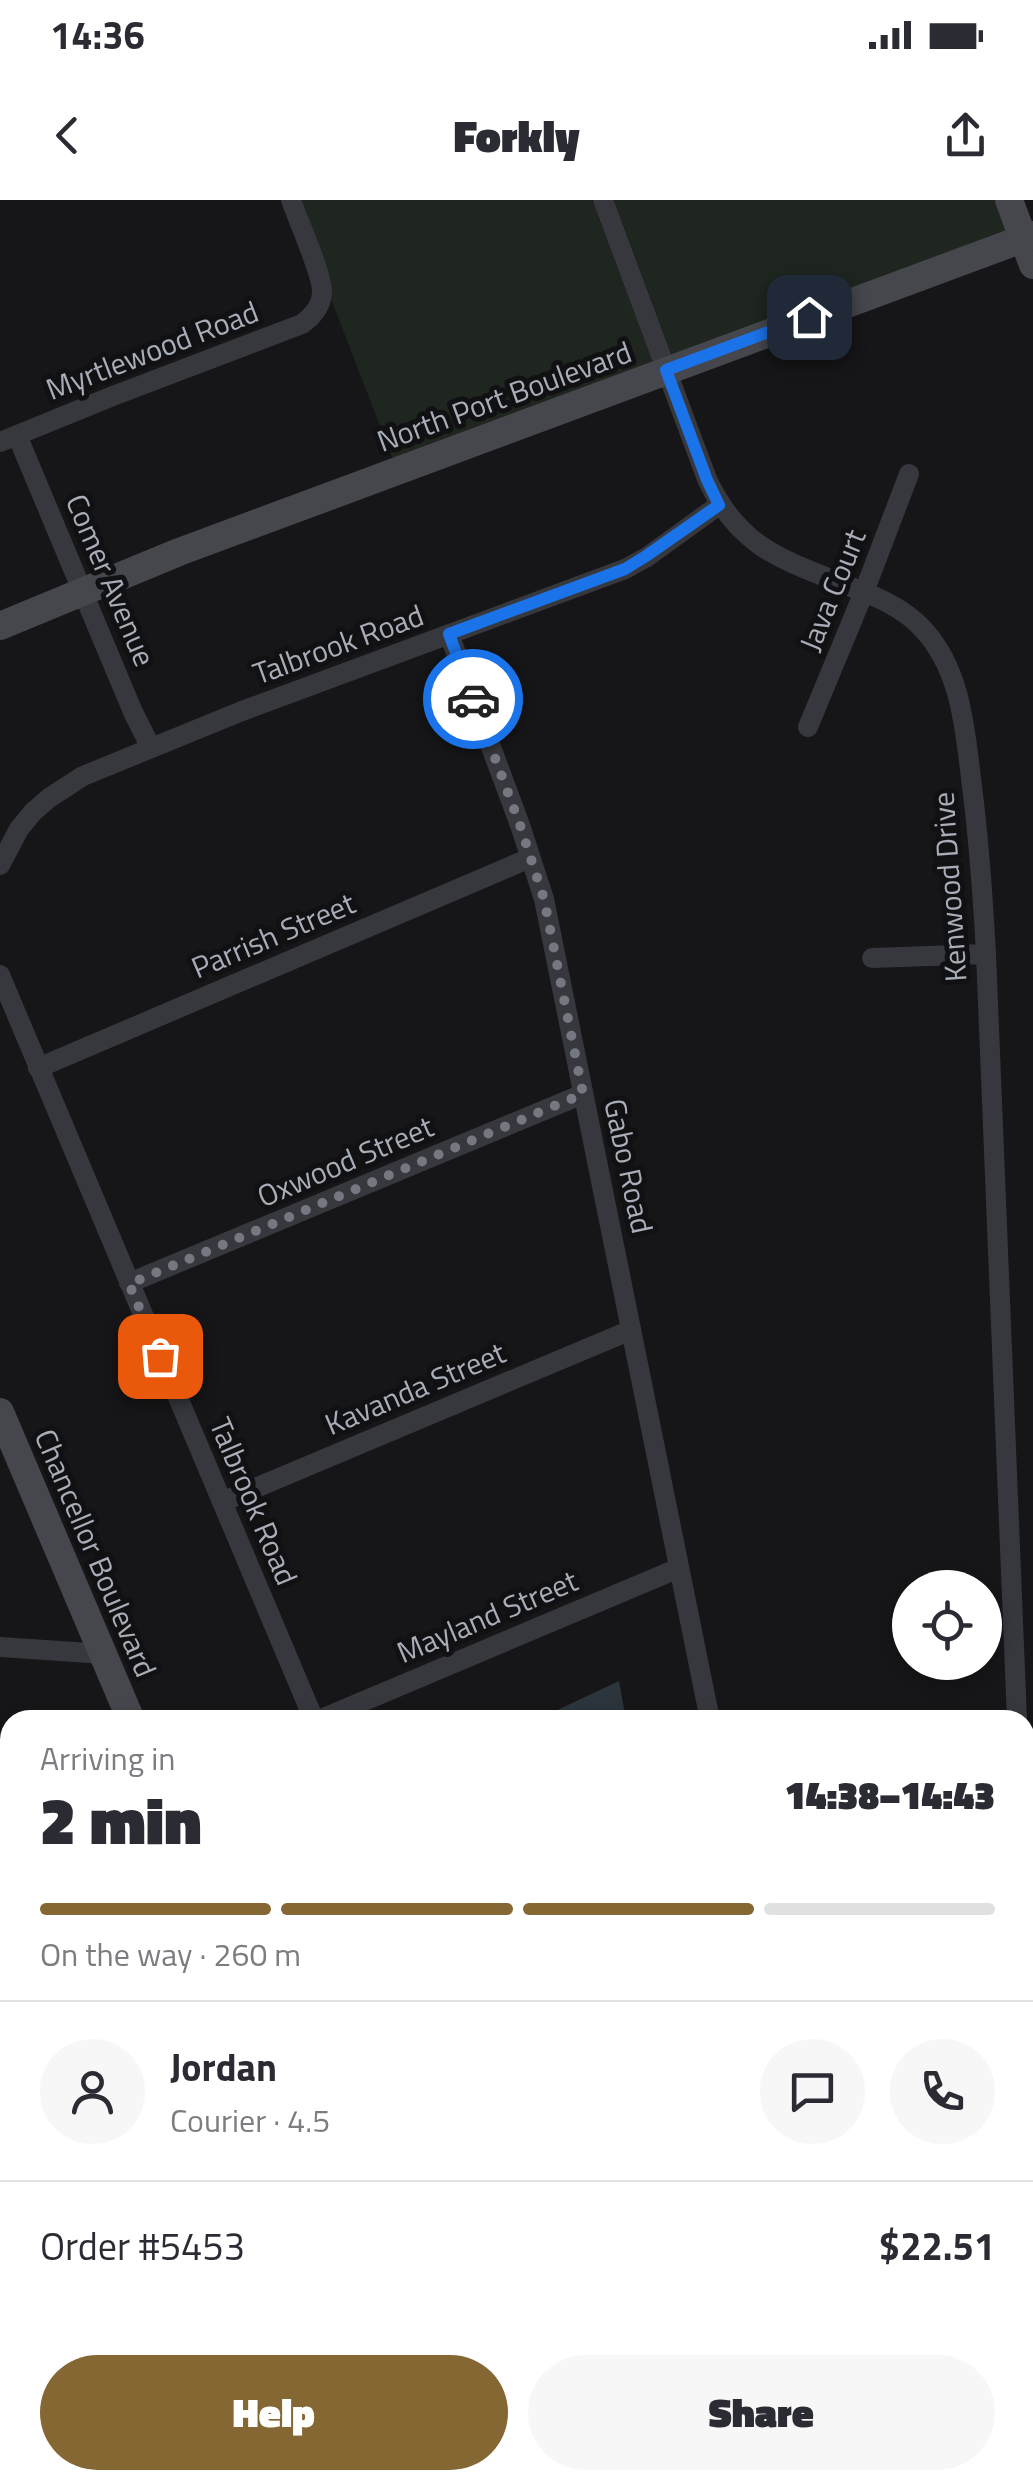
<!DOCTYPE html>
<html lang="en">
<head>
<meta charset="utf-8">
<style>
	body { margin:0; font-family:"Titillium Web",sans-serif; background:#f7f7f7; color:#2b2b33; height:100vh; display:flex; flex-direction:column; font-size:38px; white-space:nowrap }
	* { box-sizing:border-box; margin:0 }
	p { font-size:32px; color:#7c7c81 }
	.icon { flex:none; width:55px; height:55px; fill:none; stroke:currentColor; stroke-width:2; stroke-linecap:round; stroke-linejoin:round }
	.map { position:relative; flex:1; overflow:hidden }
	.drawer { position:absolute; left:0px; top:1510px; width:1035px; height:780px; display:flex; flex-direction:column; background:#fff; border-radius:30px 30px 0 0; box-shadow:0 5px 15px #0003 }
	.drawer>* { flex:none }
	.controls { position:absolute; left:892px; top:1370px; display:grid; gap:20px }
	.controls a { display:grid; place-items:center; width:110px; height:110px; border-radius:50%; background:#fff; box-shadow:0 5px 15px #0003; font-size:50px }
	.pin { position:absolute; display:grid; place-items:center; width:85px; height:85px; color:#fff; margin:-42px; border-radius:20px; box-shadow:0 5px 15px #0006 }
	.courier { position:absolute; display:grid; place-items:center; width:100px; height:100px; margin:-50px; border:8px solid #1a73e8; border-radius:50%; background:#fff; color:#222; box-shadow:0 2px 12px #0007 }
	.head em { font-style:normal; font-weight:800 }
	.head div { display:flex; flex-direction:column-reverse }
	.head { display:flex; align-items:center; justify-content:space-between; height:170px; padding:0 40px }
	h1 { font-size:65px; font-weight:800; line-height:75px }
	.bar { display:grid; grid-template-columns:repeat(4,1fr); gap:15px 10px; align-content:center; height:120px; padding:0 40px }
	.bar i { height:12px; border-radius:8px; background:#e1e1e2 }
	.bar .on { background:#856733 }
	.bar p { grid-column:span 4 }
	.line { display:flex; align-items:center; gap:25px; padding:0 40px; border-top:2px solid #e1e1e2 }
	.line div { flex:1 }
	.round { display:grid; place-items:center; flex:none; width:105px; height:105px; border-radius:52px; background:#f7f7f7 }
	.cta { display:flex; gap:20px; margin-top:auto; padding:20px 40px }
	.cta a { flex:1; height:115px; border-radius:60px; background:#856733; color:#fff; font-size:40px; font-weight:800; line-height:115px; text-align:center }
	.cta a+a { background:#f7f7f7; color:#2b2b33 }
	.status { display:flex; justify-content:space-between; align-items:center; height:70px; padding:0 50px; background:#fff; direction:ltr }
	.status svg { height:28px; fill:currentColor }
	header { display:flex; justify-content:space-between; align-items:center; height:130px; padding:0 40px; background:#fff; font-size:45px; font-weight:800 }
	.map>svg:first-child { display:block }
</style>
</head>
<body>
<div class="status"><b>14:36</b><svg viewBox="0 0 49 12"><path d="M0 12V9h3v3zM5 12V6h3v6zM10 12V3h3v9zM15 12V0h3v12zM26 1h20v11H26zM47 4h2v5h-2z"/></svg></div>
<header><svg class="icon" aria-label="back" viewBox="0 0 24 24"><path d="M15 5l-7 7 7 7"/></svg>Forkly<svg class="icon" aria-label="share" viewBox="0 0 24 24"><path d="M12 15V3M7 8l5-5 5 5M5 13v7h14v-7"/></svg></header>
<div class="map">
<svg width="1033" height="2290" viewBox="0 0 1033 2290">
	<rect width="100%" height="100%" fill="#161618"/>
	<path fill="#1e261f" d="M302,0H592L654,165L394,262L331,99V81Z
		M614,0H998L1011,34L673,158Z"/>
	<path fill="#2c353c" d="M619,1481L626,1520H536Z"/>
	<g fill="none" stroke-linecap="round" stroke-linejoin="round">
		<path stroke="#37383d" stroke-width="20" d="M603,0L707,279C741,352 788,361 856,389C880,398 904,409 922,428C962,470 965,531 972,586C979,642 983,698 986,754L1017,1520
			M17,235L133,512L151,548
			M0,242L113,196L302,124C313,116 322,106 322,91C322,74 298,20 291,0
			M449,434L520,625L544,699L710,1520
			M808,527L864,392L909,274
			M0,665L19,629L33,612L49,598L83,576L242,511L625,369L647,357L719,305
			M872,758L986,754
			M0,775L314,1520
			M38,868L530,658
			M129,1083L583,894
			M222,1302L631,1130
			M0,1447L104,1454
			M319,1520L679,1368
			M1025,1619H1033
			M1025,1725L1029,1814L1025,1870
			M0,1768L10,1769
			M0,1857L10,1880
			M178,2280L182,2290
			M691,2280C725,2290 757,2288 791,2280
			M667,2290L670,2280"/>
		<path stroke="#45474d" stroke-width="28" d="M1009,0L1033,65
			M0,426L179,352L1033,35
			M0,1212L131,1520
			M451,2280L455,2290"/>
	</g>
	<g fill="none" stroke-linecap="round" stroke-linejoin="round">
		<path stroke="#757880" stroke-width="10" stroke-dasharray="0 18" d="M160,1156L129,1084L583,894L544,699L520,625L473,499"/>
		<path stroke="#1a73e8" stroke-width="12" d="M473,499L449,434L625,369L646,356L719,305L707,280L666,170L809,117"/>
	</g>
	<g text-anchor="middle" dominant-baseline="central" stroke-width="10" stroke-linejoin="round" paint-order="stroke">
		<g font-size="30" fill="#a8adb8" stroke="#111113">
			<text transform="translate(152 150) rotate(-21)">Myrtlewood Road</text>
			<text transform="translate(504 196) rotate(-20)">North Port Boulevard</text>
			<text transform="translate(111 380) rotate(67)">Comer Avenue</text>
			<text transform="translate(832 390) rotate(-68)">Java Court</text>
			<text transform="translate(338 444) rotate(-20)">Talbrook Road</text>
			<text transform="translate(949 687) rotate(-94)">Kenwood Drive</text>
			<text transform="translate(273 735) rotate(-23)">Parrish Street</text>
			<text transform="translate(345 961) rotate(-23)">Oxwood Street</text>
			<text transform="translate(629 966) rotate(78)">Gabo Road</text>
			<text transform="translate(415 1188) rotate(-23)">Kavanda Street</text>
			<text transform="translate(254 1301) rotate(67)">Talbrook Road</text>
			<text transform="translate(96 1353) rotate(67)">Chancellor Boulevard</text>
			<text transform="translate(487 1416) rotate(-23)">Mayland Street</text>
		</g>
	</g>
</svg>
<div class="controls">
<a><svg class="icon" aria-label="locate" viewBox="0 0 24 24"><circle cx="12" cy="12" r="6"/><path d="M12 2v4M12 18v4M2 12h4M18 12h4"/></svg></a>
</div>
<div class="pin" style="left:160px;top:1156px;background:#ea580c"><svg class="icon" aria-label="bag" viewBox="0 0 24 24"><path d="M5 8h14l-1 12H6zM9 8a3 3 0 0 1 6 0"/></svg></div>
<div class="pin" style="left:809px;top:117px;background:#1f2937"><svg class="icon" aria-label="home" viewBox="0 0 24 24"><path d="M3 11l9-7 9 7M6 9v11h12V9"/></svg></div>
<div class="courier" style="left:473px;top:499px"><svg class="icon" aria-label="car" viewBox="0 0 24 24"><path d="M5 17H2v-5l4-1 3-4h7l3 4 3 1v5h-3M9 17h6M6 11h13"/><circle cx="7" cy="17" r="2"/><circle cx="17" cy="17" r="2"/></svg></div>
<section class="drawer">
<div class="head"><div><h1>2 min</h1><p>Arriving in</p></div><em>14:38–14:43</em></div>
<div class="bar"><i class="on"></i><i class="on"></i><i class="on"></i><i></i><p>On the way · 260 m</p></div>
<div class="line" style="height:180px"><a class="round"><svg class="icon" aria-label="person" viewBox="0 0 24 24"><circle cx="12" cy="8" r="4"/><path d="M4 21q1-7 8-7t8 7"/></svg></a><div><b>Jordan</b><p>Courier · 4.5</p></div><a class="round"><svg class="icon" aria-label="chat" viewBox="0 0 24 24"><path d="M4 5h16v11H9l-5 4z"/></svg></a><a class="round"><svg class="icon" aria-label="phone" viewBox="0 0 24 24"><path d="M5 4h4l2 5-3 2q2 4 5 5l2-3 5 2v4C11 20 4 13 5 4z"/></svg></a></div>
<div class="line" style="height:130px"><div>Order #5453</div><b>$22.51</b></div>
<div class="cta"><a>Help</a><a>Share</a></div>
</section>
</div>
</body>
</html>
